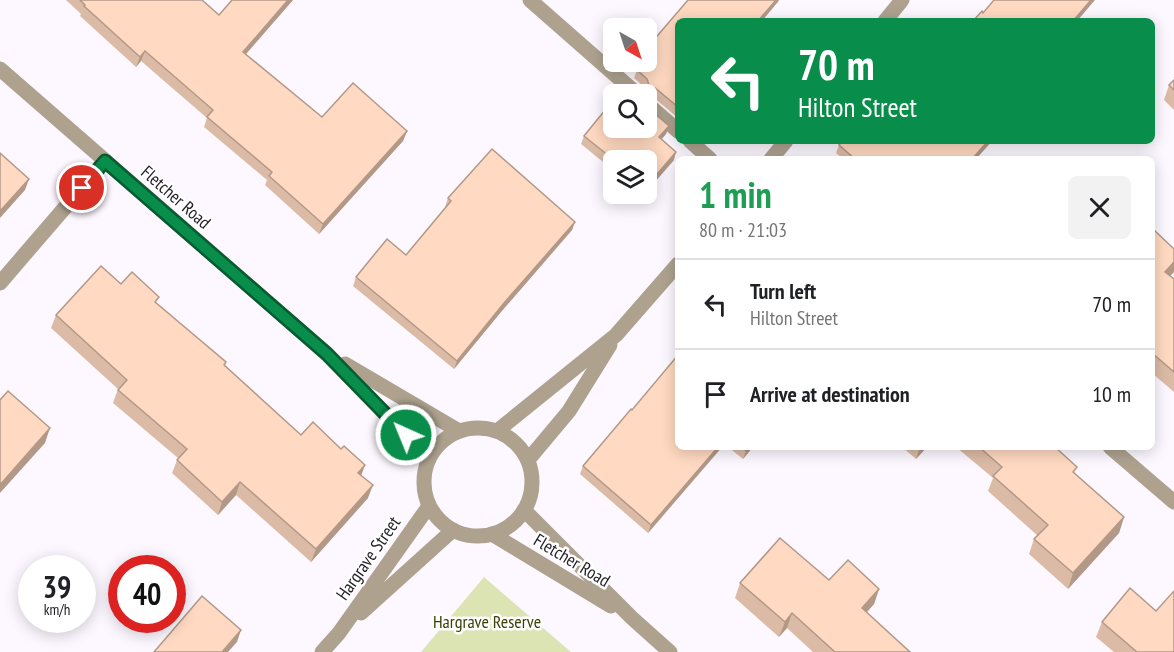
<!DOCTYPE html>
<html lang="en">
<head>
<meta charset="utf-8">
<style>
  :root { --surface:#fff; --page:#f2f2f2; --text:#202124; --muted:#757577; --line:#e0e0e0 }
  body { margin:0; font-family:"PT Sans Narrow",sans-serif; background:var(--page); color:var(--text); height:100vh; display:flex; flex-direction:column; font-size:22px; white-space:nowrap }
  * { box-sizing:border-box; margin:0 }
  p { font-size:20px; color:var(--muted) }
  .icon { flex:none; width:33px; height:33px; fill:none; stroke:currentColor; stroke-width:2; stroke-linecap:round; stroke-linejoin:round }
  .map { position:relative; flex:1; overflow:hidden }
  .panel { position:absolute; left:675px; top:156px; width:480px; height:294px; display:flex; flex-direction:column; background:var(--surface); border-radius:9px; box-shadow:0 3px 15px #0003 }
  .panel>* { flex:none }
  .hud { position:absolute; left:675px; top:18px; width:480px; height:126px; border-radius:9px; box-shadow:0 3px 15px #0003; background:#098d4a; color:#fff; overflow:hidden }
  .needle { width:39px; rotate:141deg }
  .controls { position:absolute; left:603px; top:18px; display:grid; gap:12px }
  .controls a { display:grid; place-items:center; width:54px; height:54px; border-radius:9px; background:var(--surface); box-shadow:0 3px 15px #0003; font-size:30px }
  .speed { position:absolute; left:18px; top:555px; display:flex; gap:12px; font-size:30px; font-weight:700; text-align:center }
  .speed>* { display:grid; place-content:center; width:78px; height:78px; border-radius:50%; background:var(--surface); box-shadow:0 3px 15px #0003; line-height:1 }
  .speed small { font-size:15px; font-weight:400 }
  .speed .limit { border:9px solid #d22; background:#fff; color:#111 }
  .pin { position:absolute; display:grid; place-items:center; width:51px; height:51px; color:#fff; margin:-26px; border:3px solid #fff; border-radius:50%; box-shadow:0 2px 6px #0007 }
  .me { position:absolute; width:66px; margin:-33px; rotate:316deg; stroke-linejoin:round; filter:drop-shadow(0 0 4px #0008) }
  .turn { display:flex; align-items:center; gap:21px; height:126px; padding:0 24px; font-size:27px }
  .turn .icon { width:78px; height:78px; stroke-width:2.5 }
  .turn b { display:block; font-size:42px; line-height:51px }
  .round { display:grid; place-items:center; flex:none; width:63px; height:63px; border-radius:9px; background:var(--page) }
  .head { display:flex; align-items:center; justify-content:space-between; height:102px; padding:0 24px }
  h1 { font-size:36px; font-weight:600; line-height:45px; color:#1e9e55 }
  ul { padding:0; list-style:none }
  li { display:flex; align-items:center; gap:18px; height:90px; padding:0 24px; border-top:2px solid var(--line) }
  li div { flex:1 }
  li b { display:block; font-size:22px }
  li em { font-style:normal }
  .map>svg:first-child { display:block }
</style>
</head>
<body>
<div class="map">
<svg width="1174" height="652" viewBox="0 0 1174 652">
  <rect width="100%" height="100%" fill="#fdf8ff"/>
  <polygon fill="#dde4b4" points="484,577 571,652 421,652"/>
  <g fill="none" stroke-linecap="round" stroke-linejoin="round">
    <g stroke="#aea28f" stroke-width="15">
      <polyline points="530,0 637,94"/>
      <polyline points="885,21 902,0"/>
      <polyline points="646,103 678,131"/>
      <polyline points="690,141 710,159"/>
      <polyline points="771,159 786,141"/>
      <polyline points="0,283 105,161"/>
      <polyline points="497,431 616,335 678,264"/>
      <polyline points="1110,447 1174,502"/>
      <polyline points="528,460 569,411 610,345"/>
      <polyline points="361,613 453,530"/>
      <polyline points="322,652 339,633 429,506"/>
    </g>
    <g stroke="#aea28f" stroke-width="15">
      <polyline points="0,69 327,354 429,459"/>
      <polyline points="345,364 459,431"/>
      <circle cx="478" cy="482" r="54"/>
      <polyline points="524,510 632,618 670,652"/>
      <polyline points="492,534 611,606"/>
    </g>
  </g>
  <g fill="#dbbba6">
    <polygon points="66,0 202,0 219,15 232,0 293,0 246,54 322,117 407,131 403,141 319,234 265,185 267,180 204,127 207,118 141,61 136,67 80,16 81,14"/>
    <polygon points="688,0 779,0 777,3 678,21 678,118 652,96 646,93 644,87 634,78 637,70 641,65 639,63 639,62 646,62"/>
    <polygon points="1174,80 1174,110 1164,100 1169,85"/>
    <polygon points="669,126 666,134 662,139 674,160 646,192 646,160 614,160 614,171 581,144 584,136"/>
    <polygon points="992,141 976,159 843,159 836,153 839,145"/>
    <polygon points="448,198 575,222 572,230 501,312 454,369 353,286 356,277 406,255 446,207 445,207"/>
    <polygon points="1152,228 1174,249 1174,272 1170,276 1174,279 1174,392 1152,373"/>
    <polygon points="157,303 226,362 225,365 301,435 341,449 365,465 361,476 368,498 311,562 236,495 218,515 172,473 178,458 113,403 118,389 51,328 56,315"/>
    <polygon points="632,410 722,447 648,533 580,474 583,466"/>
    <polygon points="728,447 753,447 743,459"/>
    <polygon points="902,447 927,447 916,459"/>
    <polygon points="956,447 1055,447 1075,473 1124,517 1119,533 1068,589 1029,554 1034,539 1038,536 988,491 993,478"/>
    <polygon points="829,580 879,589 874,604 867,612 910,652 813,652 787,628 779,637 735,598 740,583"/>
    <polygon points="1102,622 1174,652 1114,652 1096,637"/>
  </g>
  <g fill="#b29887">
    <polygon points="288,0 293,0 239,62 243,52"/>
    <polygon points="776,0 779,0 777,3 762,21 758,21"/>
    <polygon points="1091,0 1095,0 1077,21 1073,21"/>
    <polygon points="145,51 141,61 136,67 140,57"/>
    <polygon points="669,126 666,134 656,145 659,137"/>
    <polygon points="407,131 403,141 319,234 323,224"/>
    <polygon points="988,141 992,141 976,159 972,159"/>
    <polygon points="676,152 674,160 646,192 646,187"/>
    <polygon points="29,179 25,190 0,218 0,211"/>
    <polygon points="575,222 572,230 501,312 454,369 457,361 504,303"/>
    <polygon points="1174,262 1174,272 1160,287 1165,272"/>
    <polygon points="50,428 45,443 0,493 0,485"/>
    <polygon points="718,447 722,447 648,533 651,525"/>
    <polygon points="749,447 753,447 743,459 746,451"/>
    <polygon points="920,447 927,447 916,459"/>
    <polygon points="365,465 360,478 358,473"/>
    <polygon points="240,482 236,495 218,515 222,502"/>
    <polygon points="373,485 368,498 311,562 316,549"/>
    <polygon points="1124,517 1119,533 1068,589 1073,573"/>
    <polygon points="879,589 874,604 857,623 862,608"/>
    <polygon points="792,613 787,628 779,637 785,622"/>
    <polygon points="241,630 237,642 228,652 222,652"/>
  </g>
  <g fill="#ffd9c1" stroke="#b29887" stroke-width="1.5">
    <polygon points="80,0 202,0 219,15 232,0 288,0 243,52 322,117 353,83 407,131 323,224 269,176 272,172 207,117 213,110 145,51 140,57 84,6 85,5"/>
    <polygon points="688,0 776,0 758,21 678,21 678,107 655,88 649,85 647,79 637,70 644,62 646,62 646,49"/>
    <polygon points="994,0 1091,0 1073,21 973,21 982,11 983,13"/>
    <polygon points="1174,80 1174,90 1169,85"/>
    <polygon points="624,85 634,94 637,94 617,94"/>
    <polygon points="614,99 614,128 646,128 646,106 669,126 659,137 676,152 646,187 646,160 614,160 584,136"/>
    <polygon points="842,141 988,141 972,159 855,159 839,145"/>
    <polygon points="492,149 575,222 504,303 457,361 356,277 387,239 406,255 451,201 448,198"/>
    <polygon points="0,153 29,179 0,211"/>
    <polygon points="1152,228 1174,249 1174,262 1165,272 1174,279 1174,372 1152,353"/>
    <polygon points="101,266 121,284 132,272 159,297 155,302 226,362 224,365 301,435 313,422 341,449 344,446 365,465 358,473 373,485 316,549 240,482 222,502 177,460 187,449 118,390 127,380 56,315"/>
    <polygon points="678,355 678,447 718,447 651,525 583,466 631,409 632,410"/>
    <polygon points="8,391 50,428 0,485 0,400"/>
    <polygon points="741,447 749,447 746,451"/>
    <polygon points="979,447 1055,447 1077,467 1073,472 1124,517 1073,573 1034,539 1048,525 993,476 1002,467"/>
    <polygon points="780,538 829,580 848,560 879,589 862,608 910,652 835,652 792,613 785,622 740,583"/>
    <polygon points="1130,588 1156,611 1174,591 1174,652 1137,652 1102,622"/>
    <polygon points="202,596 241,630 222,652 154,652"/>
  </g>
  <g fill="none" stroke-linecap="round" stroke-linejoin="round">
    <defs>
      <polyline id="route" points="82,188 105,161 327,354 406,435"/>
    </defs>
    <use href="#route" stroke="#065c30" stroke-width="15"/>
    <use href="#route" stroke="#098d4a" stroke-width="10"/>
  </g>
  <g text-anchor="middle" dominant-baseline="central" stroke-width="5" stroke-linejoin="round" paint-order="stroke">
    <g font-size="18" fill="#262227" stroke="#fff">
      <text transform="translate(176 197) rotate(41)">Fletcher Road</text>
      <text transform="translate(368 558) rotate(-55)">Hargrave Street</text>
      <text transform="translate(572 560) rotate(31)">Fletcher Road</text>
    </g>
    <g font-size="18" fill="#3b4004" stroke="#fff">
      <text x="487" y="621">Hargrave Reserve</text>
    </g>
  </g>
</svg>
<div class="controls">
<a><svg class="needle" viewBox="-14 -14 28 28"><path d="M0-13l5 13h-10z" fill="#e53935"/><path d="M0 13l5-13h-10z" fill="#757577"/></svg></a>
<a><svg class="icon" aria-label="search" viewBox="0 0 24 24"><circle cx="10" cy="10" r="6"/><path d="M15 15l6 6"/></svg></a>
<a><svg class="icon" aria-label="layers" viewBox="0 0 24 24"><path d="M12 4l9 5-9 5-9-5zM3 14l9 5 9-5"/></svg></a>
</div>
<div class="speed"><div>39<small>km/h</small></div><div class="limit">40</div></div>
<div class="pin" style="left:82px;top:188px;background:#d93025"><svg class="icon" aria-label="arrive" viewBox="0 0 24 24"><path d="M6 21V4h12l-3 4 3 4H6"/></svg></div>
<svg class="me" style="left:406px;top:435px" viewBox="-20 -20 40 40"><circle r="17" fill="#098d4a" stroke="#fff" stroke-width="3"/><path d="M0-11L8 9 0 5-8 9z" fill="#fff"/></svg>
<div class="hud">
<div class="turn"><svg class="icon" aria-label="left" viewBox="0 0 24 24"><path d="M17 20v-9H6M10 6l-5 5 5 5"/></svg><div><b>70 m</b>Hilton Street</div></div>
</div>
<section class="panel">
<div class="head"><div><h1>1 min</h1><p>80 m · 21:03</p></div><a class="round"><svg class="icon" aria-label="close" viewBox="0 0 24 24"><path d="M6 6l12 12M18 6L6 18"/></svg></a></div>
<ul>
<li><svg class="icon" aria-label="left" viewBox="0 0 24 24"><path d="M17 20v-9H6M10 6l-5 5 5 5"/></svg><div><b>Turn left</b><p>Hilton Street</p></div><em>70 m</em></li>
<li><svg class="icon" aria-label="arrive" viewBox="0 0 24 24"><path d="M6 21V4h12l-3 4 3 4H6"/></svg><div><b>Arrive at destination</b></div><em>10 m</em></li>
</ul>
</section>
</div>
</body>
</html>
